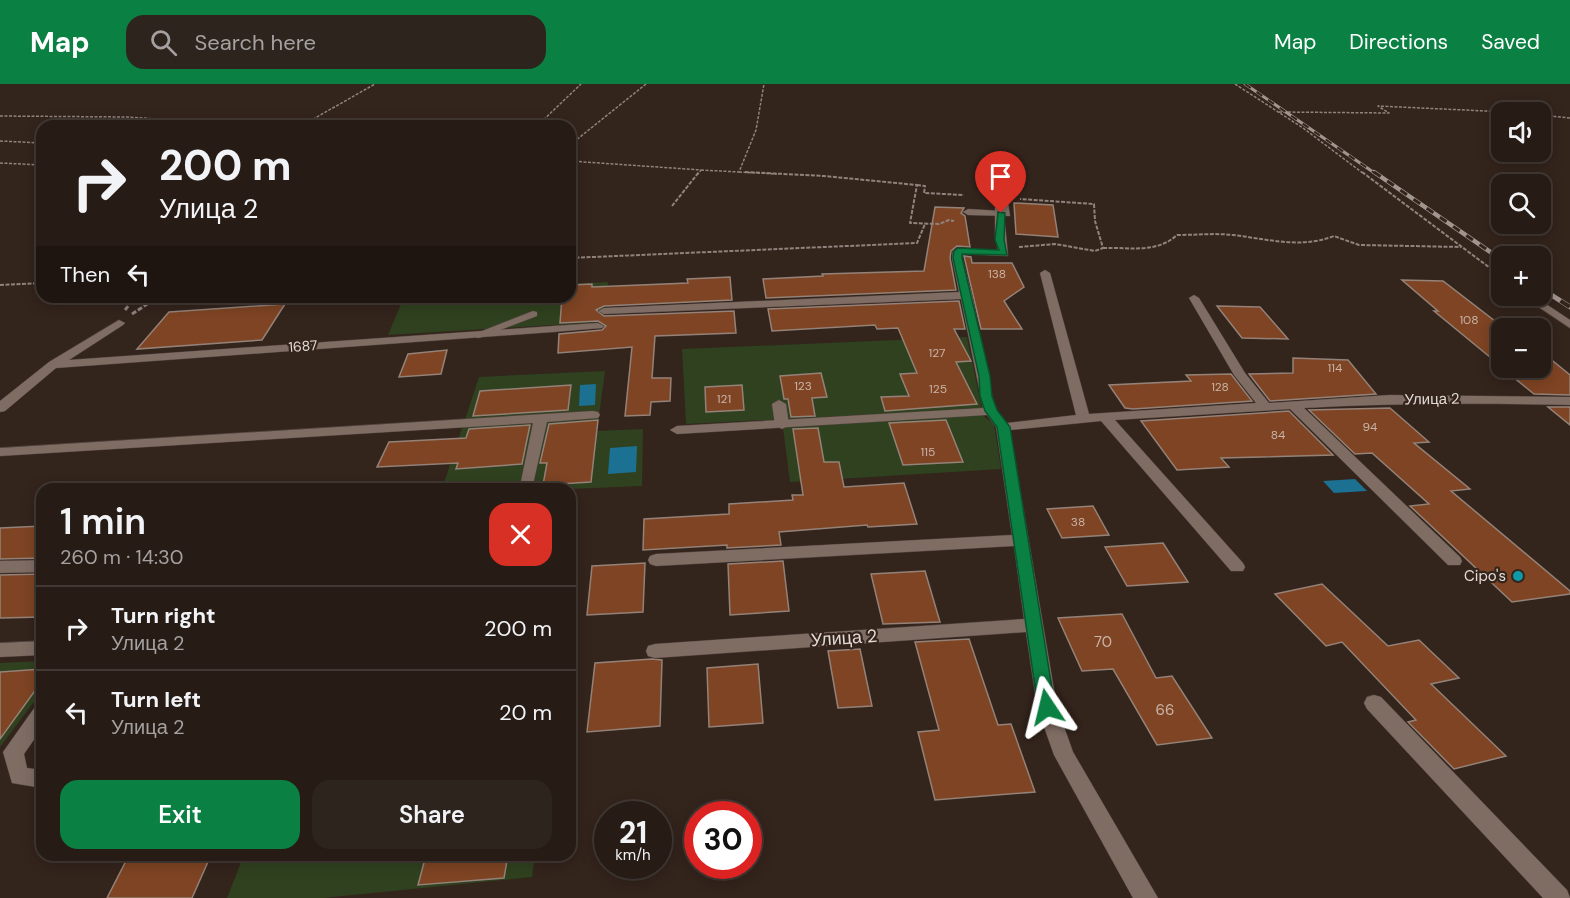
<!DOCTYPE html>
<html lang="en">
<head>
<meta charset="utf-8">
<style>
  :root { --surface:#261b15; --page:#2e241e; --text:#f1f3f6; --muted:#a4a1a0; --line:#423934; --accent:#0b8043 }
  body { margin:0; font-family:"DM Sans",sans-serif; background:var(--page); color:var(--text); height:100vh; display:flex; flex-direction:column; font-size:22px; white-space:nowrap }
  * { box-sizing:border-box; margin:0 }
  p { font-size:20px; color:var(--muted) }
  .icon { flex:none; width:33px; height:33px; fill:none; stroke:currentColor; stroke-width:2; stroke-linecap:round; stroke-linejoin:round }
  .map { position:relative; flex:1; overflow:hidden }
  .drawer { position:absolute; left:36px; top:399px; width:540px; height:378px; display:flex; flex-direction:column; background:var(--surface); border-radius:18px; box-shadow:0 3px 15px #0003,0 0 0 2px var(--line) }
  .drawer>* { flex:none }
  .banner { position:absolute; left:36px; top:36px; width:540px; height:183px; border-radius:18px; box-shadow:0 3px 15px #0003,0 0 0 2px var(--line); background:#261b15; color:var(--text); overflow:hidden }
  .tools { position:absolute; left:1491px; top:18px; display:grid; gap:12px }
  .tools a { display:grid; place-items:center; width:60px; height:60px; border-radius:12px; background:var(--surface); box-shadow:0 3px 15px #0003,0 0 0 2px var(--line); font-size:30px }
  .speed { position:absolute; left:594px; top:717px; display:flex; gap:12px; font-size:30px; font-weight:700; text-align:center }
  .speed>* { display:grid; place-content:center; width:78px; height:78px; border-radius:50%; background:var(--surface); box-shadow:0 3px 15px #0003,0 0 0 2px var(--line); line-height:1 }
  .speed small { font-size:15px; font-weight:400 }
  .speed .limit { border:9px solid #d22; background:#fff; color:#111 }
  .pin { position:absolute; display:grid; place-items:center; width:51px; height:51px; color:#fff; margin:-62px -26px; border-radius:50% 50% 50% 0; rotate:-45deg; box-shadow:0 0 6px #0007 }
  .pin .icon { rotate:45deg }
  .me { position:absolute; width:66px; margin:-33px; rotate:350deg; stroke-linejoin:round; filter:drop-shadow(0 0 4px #0008) }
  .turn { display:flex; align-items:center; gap:21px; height:126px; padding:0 24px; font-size:27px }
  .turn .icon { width:78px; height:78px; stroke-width:2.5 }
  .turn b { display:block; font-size:42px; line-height:51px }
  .then { display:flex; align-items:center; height:57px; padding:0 24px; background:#0003; gap:12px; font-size:22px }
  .round { display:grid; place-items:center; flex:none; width:63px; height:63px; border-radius:18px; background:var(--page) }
  .overview { display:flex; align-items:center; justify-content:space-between; height:102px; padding:0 24px }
  h1 { font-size:36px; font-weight:600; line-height:45px }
  .action { display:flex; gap:12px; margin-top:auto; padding:12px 24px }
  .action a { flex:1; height:69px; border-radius:18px; background:var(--accent); color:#fff; font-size:24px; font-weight:600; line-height:69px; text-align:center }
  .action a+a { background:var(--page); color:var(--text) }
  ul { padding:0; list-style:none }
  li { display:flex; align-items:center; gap:18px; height:84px; padding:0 24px; border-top:2px solid var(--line) }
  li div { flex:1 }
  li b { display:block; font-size:22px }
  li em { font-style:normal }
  header { display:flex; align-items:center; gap:36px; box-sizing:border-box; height:84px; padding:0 30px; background:var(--accent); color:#fff }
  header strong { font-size:28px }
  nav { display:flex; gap:33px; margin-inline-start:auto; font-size:21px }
  .search { width:420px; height:54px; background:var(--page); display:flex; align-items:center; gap:15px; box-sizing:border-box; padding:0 21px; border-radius:18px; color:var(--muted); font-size:22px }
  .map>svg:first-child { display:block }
</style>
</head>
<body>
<header>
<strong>Map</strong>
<div class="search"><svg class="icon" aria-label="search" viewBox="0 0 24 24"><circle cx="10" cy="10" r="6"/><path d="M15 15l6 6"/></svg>Search here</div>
<nav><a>Map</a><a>Directions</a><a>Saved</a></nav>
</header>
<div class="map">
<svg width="1570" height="814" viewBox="0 0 1570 814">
  <rect width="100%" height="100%" fill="#33241c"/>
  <g fill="#2f411e">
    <polygon points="608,198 603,238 388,251 404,213 570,213 570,200"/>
    <polygon points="967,253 982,325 686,340 682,265"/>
    <polygon points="605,287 597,347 643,345 642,402 570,405 442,405 479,293"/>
    <polygon points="981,330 994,340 1001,385 790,398 783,344"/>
    <polygon points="42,577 42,607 0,663 0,579"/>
    <polygon points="244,771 535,771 532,793 323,814 227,814"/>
  </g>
  <g fill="#1c7092">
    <polygon points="596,300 595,321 579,322 580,301"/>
    <polygon points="637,362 636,388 608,390 610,364"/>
    <polygon points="1355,395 1367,407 1334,409 1323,397"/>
  </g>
  <g fill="#7e4423" stroke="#948278" stroke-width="1.5">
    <polygon points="1014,119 1053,121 1058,153 1016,150"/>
    <polygon points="935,123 964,124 961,129 965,132 970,163 957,162 951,167 950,174 956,206 766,214 763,195 823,192 822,190 924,187"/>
    <polygon points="964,172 971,173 972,179 1012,179 1024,203 1004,217 1022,245 981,245"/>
    <polygon points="730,193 732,216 604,222 596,226 604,232 734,227 736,249 655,252 652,294 671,294 670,317 651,318 650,331 625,332 632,263 558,269 559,250 602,246 606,242 598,237 560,239 562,213 570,213 570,201 592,200 592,203 688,199 687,195"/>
    <polygon points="1402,196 1443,197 1504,244 1502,244 1502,283 1434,227 1438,227"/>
    <polygon points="959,217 965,245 954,245 971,277 956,278 977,320 885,327 881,313 909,312 900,290 917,289 898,244 877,245 875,241 772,247 768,225"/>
    <polygon points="285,220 262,256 137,265 169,228"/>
    <polygon points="1217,222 1260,223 1288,255 1242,254"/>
    <polygon points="447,266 441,290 399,293 408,270"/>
    <polygon points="1540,273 1548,273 1570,291 1570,311 1534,310 1502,284 1540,284"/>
    <polygon points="1293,274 1348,276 1376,310 1270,317 1249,290 1293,289"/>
    <polygon points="821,289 827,313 812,314 815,332 791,333 788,315 784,315 780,292"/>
    <polygon points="1231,290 1252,317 1133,325 1125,324 1109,301 1191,297 1186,291"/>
    <polygon points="571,301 568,326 473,332 480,307"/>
    <polygon points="742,301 744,326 706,328 705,303"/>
    <polygon points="1548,323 1570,323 1570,341"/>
    <polygon points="1390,324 1429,358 1414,359 1470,405 1451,407 1570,507 1570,510 1512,518 1410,422 1429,420 1372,369 1355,370 1309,326"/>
    <polygon points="1289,327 1333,371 1221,374 1229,383 1177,386 1141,337"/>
    <polygon points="598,336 591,398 543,401 547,379 540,379 549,340"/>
    <polygon points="946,336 963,378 903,381 889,339"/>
    <polygon points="530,341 522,380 456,385 458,379 377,383 389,358 466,354 469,345"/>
    <polygon points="818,344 824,378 839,378 844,403 904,399 917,440 868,443 867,441 779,448 781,461 727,464 727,461 643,466 644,435 729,430 729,420 793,416 792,411 803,411 793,345"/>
    <polygon points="1093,422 1109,451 1062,454 1047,425"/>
    <polygon points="42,442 42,474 0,475 0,444"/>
    <polygon points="1163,459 1188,498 1127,502 1105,463"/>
    <polygon points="783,477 789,527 730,531 728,480"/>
    <polygon points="645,479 643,528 587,531 592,482"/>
    <polygon points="925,487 940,538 883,540 871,490"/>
    <polygon points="42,490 42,533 0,534 0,491"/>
    <polygon points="1322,500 1388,562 1419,556 1459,594 1431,600 1506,672 1454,685 1408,638 1416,636 1342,558 1326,562 1275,510"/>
    <polygon points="1122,530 1156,594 1172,592 1212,654 1157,661 1113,585 1082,587 1058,534"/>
    <polygon points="969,555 998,641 1011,640 1035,708 935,716 918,648 939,646 915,558"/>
    <polygon points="860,565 872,622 838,624 828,567"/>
    <polygon points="652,575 662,576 660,642 587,648 595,579"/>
    <polygon points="758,580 763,639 709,643 707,584"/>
    <polygon points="42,585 42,597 0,655 0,588"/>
    <polygon points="129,771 211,771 192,814 107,814"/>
    <polygon points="426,771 508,771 504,794 418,801"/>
  </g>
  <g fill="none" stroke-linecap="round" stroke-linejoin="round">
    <defs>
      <g id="lane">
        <polygon points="1004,116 1008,119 1010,132 968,131 963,128 968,125 1002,127 1000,119"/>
        <polygon points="533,227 537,228 537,232 482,253 478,254 472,251"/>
        <polygon points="598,239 604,242 602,244 553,248 547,245 553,242"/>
        <polygon points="779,316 786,320 789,341 782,345 775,341 772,320"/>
      </g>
      <g id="street">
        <path d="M999 121 1002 122C1004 125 1008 170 1008 172L962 170V174L972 211 992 312 997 327 1007 339 1076 331 1040 189 1045 186 1050 189 1089 330 1256 319 1234 291 1189 214 1194 211 1199 214 1245 289 1269 319 1390 311 1570 313V321C1481 319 1393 319 1304 324L1460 473 1462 477 1460 481H1448L1290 325 1115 336 1243 479 1245 483 1243 487H1231L1101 337 1010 346 1057 623 1073 668 1158 814H1133L1054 671 1037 623 1026 548 655 574 648 572 646 567 648 562 655 560 1024 535 1014 462 656 482 650 480 648 476 650 472 656 470 1012 451 996 343 987 331 677 350 670 346 677 342 983 324 961 215 604 230 598 227 604 224 959 208 952 174 953 167 958 164 998 167 995 151V124Z"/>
        <polygon points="1522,212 1534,212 1570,236 1570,244"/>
        <polygon points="119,236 125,239 123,241 69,276 553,242 559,245 553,248 56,284 5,327 0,328 0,317 49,278"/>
        <polygon points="593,327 598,328 600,331 598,334 547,338 532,405 522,405 520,402 533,339 0,372 0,364"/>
        <polygon points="42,476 42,488 0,489 0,477"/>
        <polygon points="42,557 42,571 0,573 0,559"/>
        <polygon points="1374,611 1381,613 1567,806 1570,814 1543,814 1367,625 1364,619 1367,613"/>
        <polygon points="42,621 42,644 24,670 27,684 42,686 42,704 12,699 3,668 35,623"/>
      </g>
    </defs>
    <use href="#lane" stroke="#4f423c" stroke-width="1"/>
    <use href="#street" stroke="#4f423c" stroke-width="1"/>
    <g stroke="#90837d" stroke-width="1.5" stroke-dasharray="3 1.5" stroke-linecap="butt">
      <polyline points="1235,0 1303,44 1364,90"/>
      <polyline points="1279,28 1389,29 1378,22 1508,28"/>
      <polyline points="1540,31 1570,34"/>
      <polyline points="0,32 128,33 256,42"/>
      <polyline points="301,42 375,0"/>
      <polyline points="537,42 581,0"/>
      <polyline points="0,57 42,59"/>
      <polyline points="570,61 646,0"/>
      <polyline points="570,77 701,86 698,90"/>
      <polyline points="0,79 42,81"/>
      <polyline points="701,86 739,88 756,46 764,0"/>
      <polyline points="739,88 777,90"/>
    </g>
    <g stroke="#90837d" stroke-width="2" stroke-dasharray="4 1.5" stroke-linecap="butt">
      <polyline points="745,88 824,92 917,101 910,139 939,140 949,136 954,137"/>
      <polyline points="1362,88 1502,193"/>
      <polyline points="917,101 925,102 924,109 964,111"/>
      <polyline points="672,122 699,88"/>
      <polyline points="1019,163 1055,160 1095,167 1103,164 1095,137 1094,120 1020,115"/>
      <path d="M1103 164C1129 163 1156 170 1177 151 1196 151 1214 149 1233 151 1267 155 1301 165 1334 152L1359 161 1461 163"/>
      <polyline points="570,174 917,159 925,140"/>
      <polyline points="0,201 42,199"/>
    </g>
    <g stroke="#90837d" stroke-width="3" stroke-dasharray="5 2" stroke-linecap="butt">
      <polyline points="125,226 129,221 126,213"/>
      <polyline points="132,230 158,213"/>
    </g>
    <use href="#lane" fill="#7f6d64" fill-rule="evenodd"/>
    <use href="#street" fill="#7f6d64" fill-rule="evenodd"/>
    <defs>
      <polyline id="rail-far2" points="1245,0 1376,90"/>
      <g id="rail-far1">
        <polyline points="1374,88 1502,176"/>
        <polyline points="1540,203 1545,206"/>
      </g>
      <polyline id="rail" points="1542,205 1570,223"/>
    </defs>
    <use href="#rail-far2" stroke="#a1958f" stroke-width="3"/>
    <use href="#rail-far1" stroke="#a1958f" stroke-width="4.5"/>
    <use href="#rail" stroke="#a1958f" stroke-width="5"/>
    <use href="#rail-far2" stroke="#33241c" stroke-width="2" stroke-dasharray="7" stroke-linecap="butt"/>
    <use href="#rail-far1" stroke="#33241c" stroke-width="3" stroke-dasharray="8" stroke-linecap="butt"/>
    <use href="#rail" stroke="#33241c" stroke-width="4" stroke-dasharray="11" stroke-linecap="butt"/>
  </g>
  <polygon fill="#0b8043" stroke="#07532c" stroke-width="1.5" points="998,128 1005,129 1004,156 1007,171 962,170 962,174 990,292 992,312 997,326 1010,343 1055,623 1053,628 1047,630 1040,628 1038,623 997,343 985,327 980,312 979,292 953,174 954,167 958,164 999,166 995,156"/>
  <circle fill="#0f9aa8" stroke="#33241c" stroke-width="2" cx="1518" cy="492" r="6"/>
  <g text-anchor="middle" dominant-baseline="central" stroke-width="4.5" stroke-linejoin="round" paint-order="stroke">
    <g font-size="12" fill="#cab4a8">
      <text x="997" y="190">138</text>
      <text x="1469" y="236">108</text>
      <text x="937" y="269">127</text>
      <text x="1335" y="284">114</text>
      <text x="803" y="302">123</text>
      <text x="1220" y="303">128</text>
      <text x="938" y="305">125</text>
      <text x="724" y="315">121</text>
      <text x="1370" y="343">94</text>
      <text x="1278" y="351">84</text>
      <text x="928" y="368">115</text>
      <text x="1078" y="438">38</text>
    </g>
    <g font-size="14" fill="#e4dad5" stroke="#33241c">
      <text transform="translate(303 262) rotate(-4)">1687</text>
    </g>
    <g font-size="15" fill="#e4dad5" stroke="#33241c">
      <text transform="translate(1432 315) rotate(-1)">Улица 2</text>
    </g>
    <g font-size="15" fill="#e4dad5" stroke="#33241c" text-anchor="end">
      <text x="1506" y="492">Cipo's</text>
    </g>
    <g font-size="15" fill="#cab4a8">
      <text x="1103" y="558">70</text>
      <text x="1165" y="626">66</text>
    </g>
    <g font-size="18" fill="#e4dad5" stroke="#33241c">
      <text transform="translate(844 554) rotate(-4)">Улица 2</text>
    </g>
  </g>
</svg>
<div class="tools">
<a><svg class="icon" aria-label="sound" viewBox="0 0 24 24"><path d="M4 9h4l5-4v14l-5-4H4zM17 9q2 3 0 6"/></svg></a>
<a><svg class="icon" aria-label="search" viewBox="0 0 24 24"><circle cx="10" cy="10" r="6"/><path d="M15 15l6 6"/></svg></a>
<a>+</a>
<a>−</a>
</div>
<div class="speed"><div>21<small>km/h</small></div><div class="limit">30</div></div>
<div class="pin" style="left:1001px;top:129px;background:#d93025"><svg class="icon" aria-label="arrive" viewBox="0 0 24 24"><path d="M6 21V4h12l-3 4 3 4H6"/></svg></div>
<svg class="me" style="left:1047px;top:623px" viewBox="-20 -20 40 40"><path d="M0-17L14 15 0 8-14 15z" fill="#0b8043" stroke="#fff" stroke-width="4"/></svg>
<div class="banner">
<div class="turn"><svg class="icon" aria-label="right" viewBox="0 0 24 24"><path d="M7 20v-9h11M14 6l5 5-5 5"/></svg><div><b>200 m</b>Улица 2</div></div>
<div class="then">Then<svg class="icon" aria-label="left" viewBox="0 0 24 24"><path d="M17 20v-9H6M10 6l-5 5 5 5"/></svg></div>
</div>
<section class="drawer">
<div class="overview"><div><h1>1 min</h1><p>260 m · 14:30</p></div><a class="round" style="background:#d93025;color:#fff"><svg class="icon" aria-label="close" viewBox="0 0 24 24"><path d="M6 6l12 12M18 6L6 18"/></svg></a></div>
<ul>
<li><svg class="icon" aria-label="right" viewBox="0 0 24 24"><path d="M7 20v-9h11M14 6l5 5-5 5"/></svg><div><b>Turn right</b><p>Улица 2</p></div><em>200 m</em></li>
<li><svg class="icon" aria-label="left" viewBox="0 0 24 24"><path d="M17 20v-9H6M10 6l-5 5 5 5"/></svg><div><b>Turn left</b><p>Улица 2</p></div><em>20 m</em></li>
</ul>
<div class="action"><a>Exit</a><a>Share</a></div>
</section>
</div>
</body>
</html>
